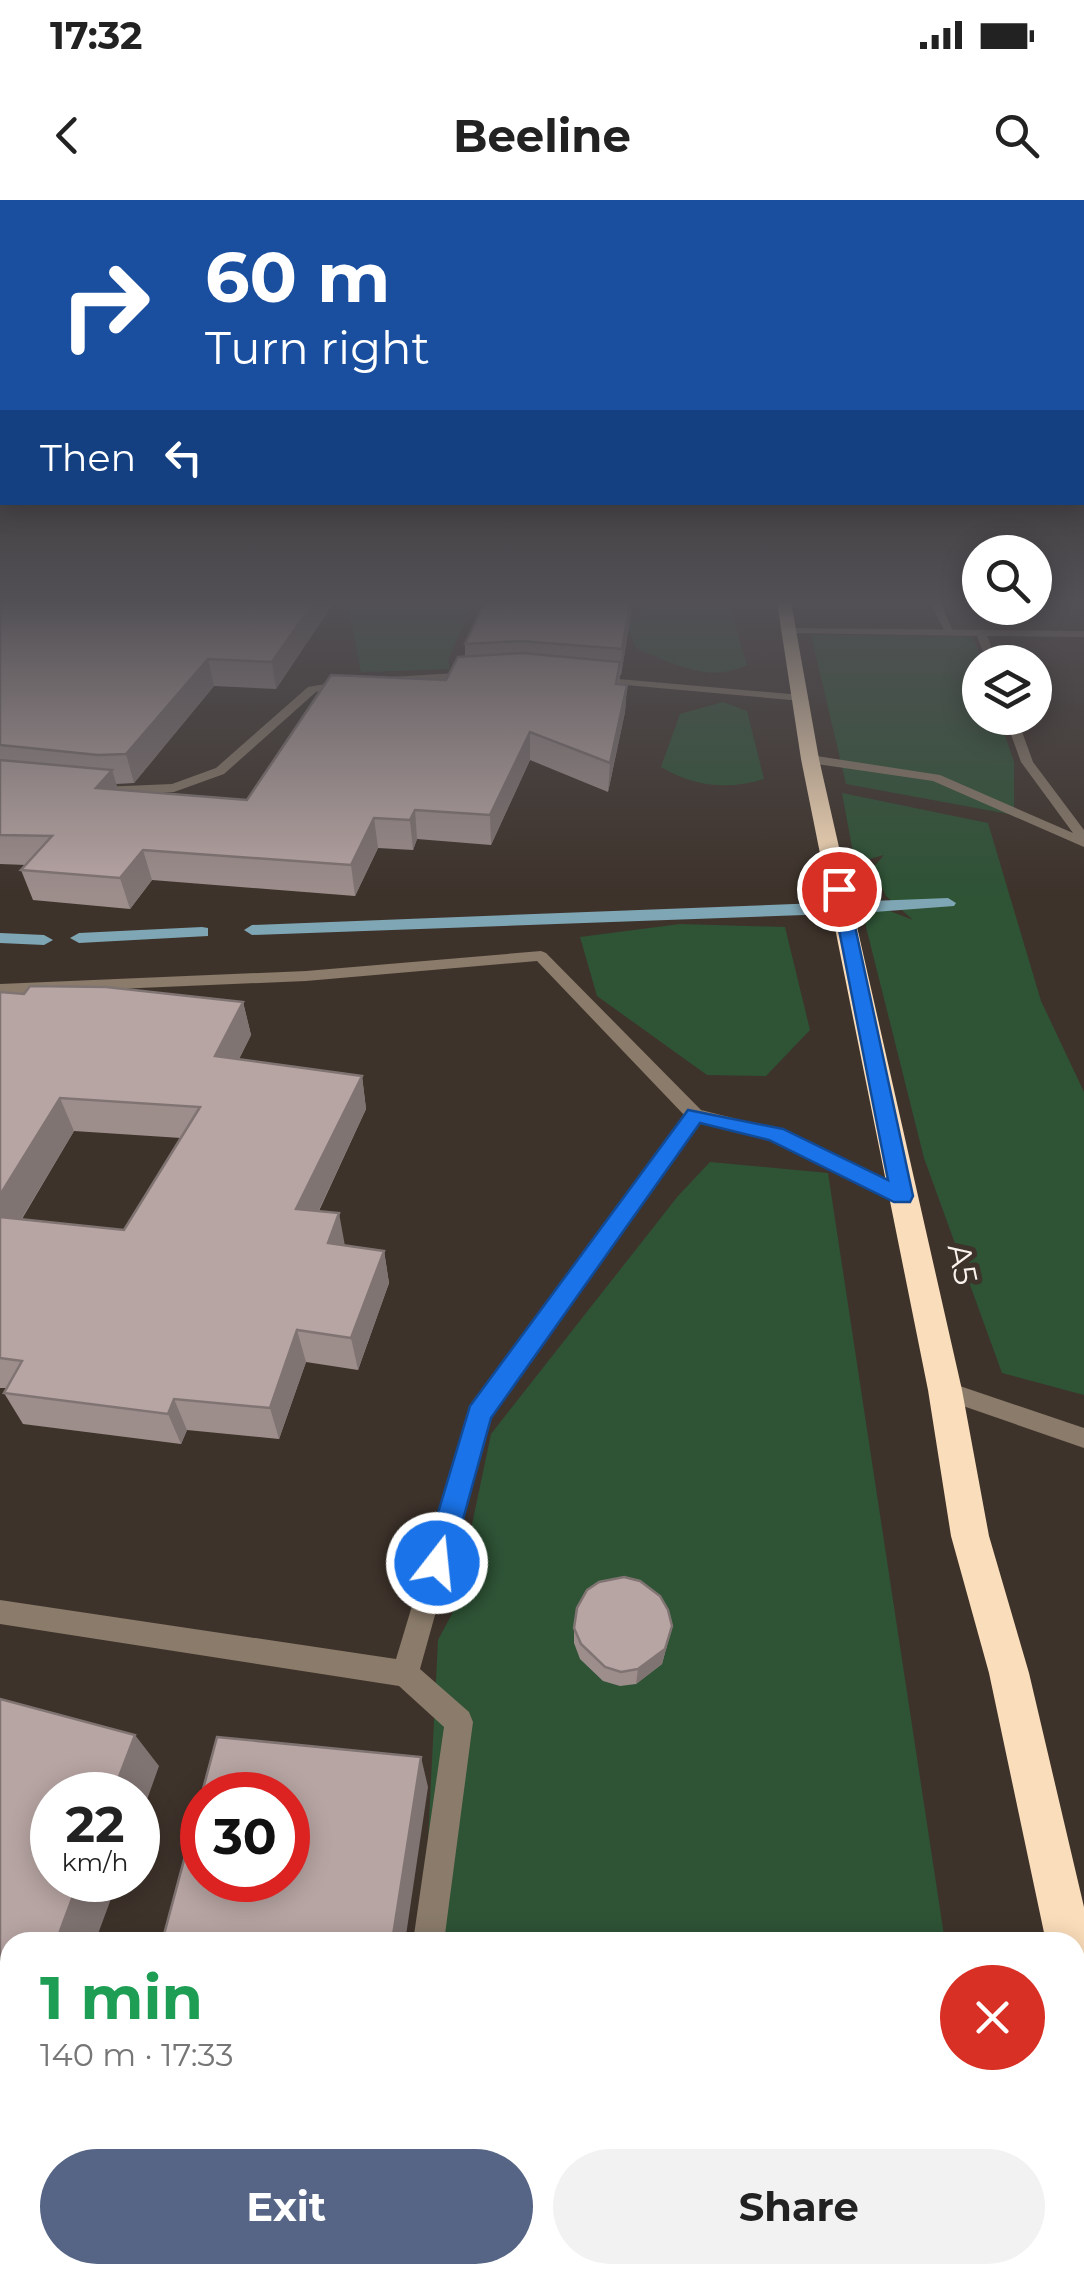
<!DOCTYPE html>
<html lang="en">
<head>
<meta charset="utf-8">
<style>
  :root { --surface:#fff; --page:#f2f2f2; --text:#222; --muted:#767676; --accent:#566585 }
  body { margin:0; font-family:Montserrat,sans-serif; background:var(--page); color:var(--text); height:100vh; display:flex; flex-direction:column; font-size:38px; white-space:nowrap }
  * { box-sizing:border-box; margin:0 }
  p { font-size:32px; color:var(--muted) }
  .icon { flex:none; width:55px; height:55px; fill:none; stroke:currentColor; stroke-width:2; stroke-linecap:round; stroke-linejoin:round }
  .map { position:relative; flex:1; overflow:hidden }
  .sheet { position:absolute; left:0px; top:1732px; width:1085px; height:352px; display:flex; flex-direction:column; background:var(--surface); border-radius:30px 30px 0 0; box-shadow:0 5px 25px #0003 }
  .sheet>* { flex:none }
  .guide { position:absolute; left:0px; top:0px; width:1085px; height:305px; box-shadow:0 5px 25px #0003; background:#1a4fa0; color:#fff; overflow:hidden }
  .controls { position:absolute; left:962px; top:335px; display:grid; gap:20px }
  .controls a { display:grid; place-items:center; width:90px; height:90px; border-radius:50%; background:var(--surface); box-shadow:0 5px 25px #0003; font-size:50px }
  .speed { position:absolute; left:30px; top:1572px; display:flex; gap:20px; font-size:50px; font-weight:700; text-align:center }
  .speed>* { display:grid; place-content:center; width:130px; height:130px; border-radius:50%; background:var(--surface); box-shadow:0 5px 25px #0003; line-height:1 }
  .speed small { font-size:25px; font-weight:400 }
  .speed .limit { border:15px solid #d22; background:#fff; color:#111 }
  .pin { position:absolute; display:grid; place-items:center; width:85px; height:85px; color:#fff; margin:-42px; border:5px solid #fff; border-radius:50%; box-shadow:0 2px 10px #0007 }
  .me { position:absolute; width:110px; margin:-55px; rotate:16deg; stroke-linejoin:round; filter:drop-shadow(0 0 8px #0008) }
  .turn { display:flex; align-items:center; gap:35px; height:210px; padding:0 40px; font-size:45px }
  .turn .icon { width:130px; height:130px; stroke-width:2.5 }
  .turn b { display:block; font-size:70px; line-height:85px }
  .then { display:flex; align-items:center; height:95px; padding:0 40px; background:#0003; gap:20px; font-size:38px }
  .round { display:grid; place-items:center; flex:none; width:105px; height:105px; border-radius:52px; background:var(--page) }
  .summary { display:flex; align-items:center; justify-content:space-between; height:170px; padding:0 40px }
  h1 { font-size:60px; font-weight:700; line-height:75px; color:#1e9e55 }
  .action { display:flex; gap:20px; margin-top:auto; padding:20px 40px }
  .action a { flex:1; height:115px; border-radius:60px; background:var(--accent); color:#fff; font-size:40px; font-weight:700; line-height:115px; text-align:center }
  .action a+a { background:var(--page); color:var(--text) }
  .status { display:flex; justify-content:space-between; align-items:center; height:70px; padding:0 50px; background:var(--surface); direction:ltr }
  .status svg { height:28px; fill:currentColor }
  header { display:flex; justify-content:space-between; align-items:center; height:130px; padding:0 40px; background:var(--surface); font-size:45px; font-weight:700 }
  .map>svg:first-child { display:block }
</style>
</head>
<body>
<div class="status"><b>17:32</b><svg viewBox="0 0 49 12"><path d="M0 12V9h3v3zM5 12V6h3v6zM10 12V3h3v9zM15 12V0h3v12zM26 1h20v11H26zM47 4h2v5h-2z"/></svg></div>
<header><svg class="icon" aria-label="back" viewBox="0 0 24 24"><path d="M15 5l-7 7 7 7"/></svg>Beeline<svg class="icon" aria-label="search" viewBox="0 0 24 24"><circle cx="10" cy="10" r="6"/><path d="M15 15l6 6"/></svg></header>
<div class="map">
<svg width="1084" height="2083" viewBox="0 0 1084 2083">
  <rect width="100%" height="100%" fill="#3e332b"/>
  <g fill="#2e5335">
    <polygon points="355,402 471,407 448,459 450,469 361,472 349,409"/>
    <path d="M650 402 729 406 747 465C709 484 672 463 636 448L627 425Z"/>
    <polygon points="811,435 973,437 982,462 980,518 999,518 1014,562 1014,615 846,584"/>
    <path d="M723 502 747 511 764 579C728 590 694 587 661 567L680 514Z"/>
    <polygon points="842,593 988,623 1041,801 1084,892 1084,1195 1002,1173 924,958 859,699 913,720 886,696 873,668 884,655 855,663"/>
    <polygon points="680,724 785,727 810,830 766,876 707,875 597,796 580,737"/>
    <polygon points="710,962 828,973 945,1742 423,1742 438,1440 454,1410 491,1234 678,996"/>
    <polygon points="407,2075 993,2075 994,2083 407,2083"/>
  </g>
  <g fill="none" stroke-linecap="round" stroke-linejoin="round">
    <g fill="#7fa6b4" fill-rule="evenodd">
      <polygon points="948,698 956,703 954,706 861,713 252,735 244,730 252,725"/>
      <polygon points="202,727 208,728 208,736 79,743 70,738 79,733"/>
      <polygon points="0,733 44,735 53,740 44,745 0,743"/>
    </g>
    <polygon fill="#8a7b6a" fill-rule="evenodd" points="930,402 940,402 954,434 946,434"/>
    <g fill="#8a7b6a" fill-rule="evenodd">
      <polygon points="786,428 1084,431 1084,437 987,436 997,462 987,462 977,436 790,433"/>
      <polygon points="472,472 478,475 476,477 392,483 386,480 392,477"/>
      <polygon points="596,477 802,495 808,498 802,501 592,482 590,480"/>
      <polygon points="348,480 354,483 352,485 316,492 224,574 174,592 101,595 95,591 101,587 172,584 216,568 308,487"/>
      <polygon points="1005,518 1017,518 1033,562 1084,630 1084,647 933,581 810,563 804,559 810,555 940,575 1073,633 1021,562"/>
      <polygon points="541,751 546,753 701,910 781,930 909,991 912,996 902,1003 895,1001 770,939 699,922 490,1217 420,1469 469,1512 473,1522 444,1742 413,1742 444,1527 399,1486 0,1424 0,1400 396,1459 472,1207 685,916 537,761 306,781 0,794 0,784 306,771"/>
      <polygon points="945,1181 1084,1228 1084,1248 937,1197 934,1190 937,1183"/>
      <polygon points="362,2075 398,2075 397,2083 361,2083"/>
    </g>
    <polygon fill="#faddba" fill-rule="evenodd" points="777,402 791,402 819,559 962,1190 989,1336 1029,1473 1084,1707 1084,1830 1075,1826 1075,1742 1046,1742 989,1473 951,1336 928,1190 801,559"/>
  </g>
  <g fill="#9d8e8c" fill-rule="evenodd">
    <polygon points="0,402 334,402 276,489 214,486 134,583 116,584 118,590 247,600 446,480 465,456 465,444 485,402 633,402 621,475 620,475 619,484 627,485 625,512 608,592 530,560 491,645 417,639 413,650 378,648 355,696 152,680 130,709 33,700 21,670 26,665 0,664"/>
    <path d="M0 792 243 802 251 835 239 859 362 876 366 909 319 1011 345 1046 384 1051 389 1083 358 1170 306 1162 279 1239 187 1230 181 1244 23 1224 4 1193 7 1188H0ZM74 931 181 938 124 1030 22 1019Z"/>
    <polygon points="672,1426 662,1464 636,1484 620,1486 603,1481 580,1459 574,1443 574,1428"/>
  </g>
  <g fill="#807472">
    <polygon points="314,402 334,402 276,489 272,462"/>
    <polygon points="630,402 633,402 621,475 622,449"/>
    <polygon points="208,459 214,486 134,583 126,554"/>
    <polygon points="627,485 625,512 608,592 610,563"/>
    <polygon points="530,532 530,560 491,645 490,615"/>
    <polygon points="112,570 121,599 96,588"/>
    <polygon points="415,610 417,639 413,650 410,620"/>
    <polygon points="374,618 378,648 355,696 351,665"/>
    <polygon points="143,650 152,680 130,709 120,678"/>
    <polygon points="243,802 251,835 224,889 215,856"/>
    <polygon points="362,876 366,909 304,1042 296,1009"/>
    <polygon points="60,898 74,931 4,1048 0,1040 0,995"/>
    <polygon points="339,1013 345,1046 328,1043"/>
    <polygon points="384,1051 389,1083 358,1170 351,1138"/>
    <polygon points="297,1130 306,1162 279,1239 270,1208"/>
    <polygon points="174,1199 187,1230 181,1244 168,1214"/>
    <polygon points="672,1426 662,1464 636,1484 638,1469"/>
    <polygon points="135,1535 159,1566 138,1625 138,1595 112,1595"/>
    <polygon points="421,1557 428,1587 405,1742 392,1742"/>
    <polygon points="79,1680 118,1680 95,1742 56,1742"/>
    <polygon points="10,1861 10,1976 0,2004 0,1887"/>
    <polygon points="340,2075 355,2075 354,2083 338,2083"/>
  </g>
  <g fill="#b7a5a3" stroke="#807472" stroke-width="2.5" fill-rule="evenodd">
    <polygon points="0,402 314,402 272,462 208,459 126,554 98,555 0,545"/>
    <polygon points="485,402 630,402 622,449 521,441 465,444"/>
    <polygon points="522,453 620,462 616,484 627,485 610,563 530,532 490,615 415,610 410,620 374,618 351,665 143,650 120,678 21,670 52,636 0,635 0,560 112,570 96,588 247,600 331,475 446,480 458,457"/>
    <polygon points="30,786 106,787 243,802 215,856 362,876 296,1009 339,1013 328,1043 384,1051 351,1138 297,1130 270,1208 174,1199 168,1214 4,1193 22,1161 0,1158 0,1017 124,1030 200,907 60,898 0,995 0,792 24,794"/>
    <polygon points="624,1377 640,1381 660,1396 668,1410 672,1426 665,1449 638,1469 621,1472 605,1467 581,1444 574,1428 577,1408 587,1390 599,1382"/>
    <polygon points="0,1499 135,1535 112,1595 52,1595 52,1680 79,1680 56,1742 10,1742 10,1861 0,1887"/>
    <path d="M217 1537 421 1557 392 1742H162ZM202 1595H288V1680H202Z"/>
    <polygon points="71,2075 340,2075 338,2083 69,2083"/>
  </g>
  <linearGradient id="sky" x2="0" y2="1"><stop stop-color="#221c18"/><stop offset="0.58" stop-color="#525055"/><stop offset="1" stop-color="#525055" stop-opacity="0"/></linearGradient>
  <rect width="1084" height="694" fill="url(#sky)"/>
  <polygon fill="#1a73e8" stroke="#114b97" stroke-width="2.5" points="839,684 847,689 913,996 910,1002 894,1002 769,940 700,923 491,1218 451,1363 447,1372 437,1376 427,1372 423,1363 470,1206 688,910 783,929 888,980 831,689"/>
  <g text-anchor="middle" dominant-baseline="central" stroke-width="10" stroke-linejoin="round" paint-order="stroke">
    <g font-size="32" fill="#f9f2ed" stroke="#3e332b">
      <text transform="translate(963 1064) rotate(78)">A5</text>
    </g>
  </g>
</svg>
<div class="controls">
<a><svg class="icon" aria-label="search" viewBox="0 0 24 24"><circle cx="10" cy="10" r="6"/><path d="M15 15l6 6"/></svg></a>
<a><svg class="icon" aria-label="layers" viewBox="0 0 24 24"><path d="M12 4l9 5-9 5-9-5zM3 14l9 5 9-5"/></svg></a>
</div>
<div class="speed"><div>22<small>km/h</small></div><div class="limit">30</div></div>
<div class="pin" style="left:839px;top:689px;background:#d93025"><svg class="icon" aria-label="arrive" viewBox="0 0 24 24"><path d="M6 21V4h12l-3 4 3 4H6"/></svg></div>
<svg class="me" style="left:437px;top:1363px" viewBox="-20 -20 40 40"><circle r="17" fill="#1a73e8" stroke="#fff" stroke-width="3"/><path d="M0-11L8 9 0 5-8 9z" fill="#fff"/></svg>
<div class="guide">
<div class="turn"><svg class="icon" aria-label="right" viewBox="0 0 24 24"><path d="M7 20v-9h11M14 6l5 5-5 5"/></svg><div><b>60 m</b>Turn right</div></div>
<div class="then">Then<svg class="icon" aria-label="left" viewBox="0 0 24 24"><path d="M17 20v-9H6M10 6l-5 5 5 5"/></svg></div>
</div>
<section class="sheet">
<div class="summary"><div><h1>1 min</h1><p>140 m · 17:33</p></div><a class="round" style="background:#d93025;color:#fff"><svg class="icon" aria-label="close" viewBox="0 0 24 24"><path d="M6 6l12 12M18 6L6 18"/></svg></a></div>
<div class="action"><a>Exit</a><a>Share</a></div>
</section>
</div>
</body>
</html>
